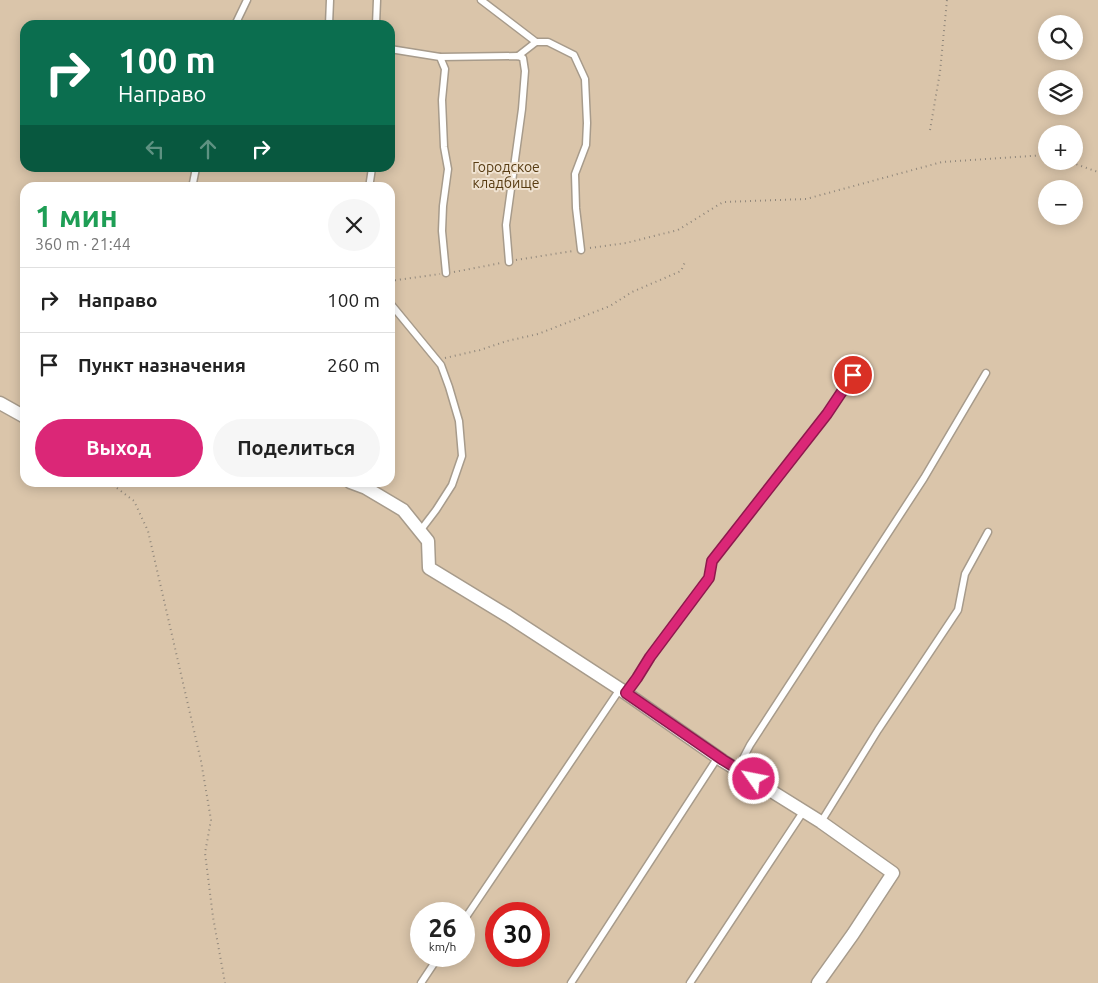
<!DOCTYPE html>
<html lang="ru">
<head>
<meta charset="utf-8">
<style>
  :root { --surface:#fff; --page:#f6f6f6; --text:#222; --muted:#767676; --line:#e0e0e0; --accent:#db2777 }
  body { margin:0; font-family:Ubuntu,sans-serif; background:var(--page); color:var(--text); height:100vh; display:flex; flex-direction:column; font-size:19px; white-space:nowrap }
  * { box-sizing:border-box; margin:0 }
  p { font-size:16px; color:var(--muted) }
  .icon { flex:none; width:28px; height:28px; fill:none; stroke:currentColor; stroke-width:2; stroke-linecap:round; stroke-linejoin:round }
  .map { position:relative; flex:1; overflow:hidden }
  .drawer { position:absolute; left:20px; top:182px; width:375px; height:305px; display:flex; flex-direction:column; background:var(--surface); border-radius:15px; box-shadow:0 2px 12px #0003 }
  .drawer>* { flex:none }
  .banner { position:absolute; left:20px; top:20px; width:375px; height:152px; border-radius:15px; box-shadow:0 2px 12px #0003; background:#0b6e4f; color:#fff; overflow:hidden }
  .buttons { position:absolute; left:1038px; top:15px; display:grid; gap:10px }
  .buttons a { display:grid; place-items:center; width:45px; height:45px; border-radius:50%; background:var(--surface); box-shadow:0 2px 12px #0003; font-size:25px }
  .speed { position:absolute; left:410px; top:902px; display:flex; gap:10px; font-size:25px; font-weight:700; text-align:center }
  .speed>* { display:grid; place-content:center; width:65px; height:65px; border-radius:50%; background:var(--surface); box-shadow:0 2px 12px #0003; line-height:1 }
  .speed small { font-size:12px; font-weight:400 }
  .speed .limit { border:8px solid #d22; background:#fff; color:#111 }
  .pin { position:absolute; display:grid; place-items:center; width:42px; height:42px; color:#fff; margin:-21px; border:2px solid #fff; border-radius:50%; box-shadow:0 1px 5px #0007 }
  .me { position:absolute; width:55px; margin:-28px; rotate:303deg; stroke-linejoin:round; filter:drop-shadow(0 0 4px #0008) }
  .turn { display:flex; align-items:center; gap:18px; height:105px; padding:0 15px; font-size:22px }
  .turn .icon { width:65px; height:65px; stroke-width:2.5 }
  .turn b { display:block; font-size:35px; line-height:42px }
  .lanes { display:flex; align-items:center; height:48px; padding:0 15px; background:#0003; justify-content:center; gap:25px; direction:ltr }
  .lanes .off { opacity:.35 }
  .round { display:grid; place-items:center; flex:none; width:52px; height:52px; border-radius:26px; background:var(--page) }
  .headline { display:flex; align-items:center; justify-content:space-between; height:85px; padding:0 15px }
  h1 { font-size:30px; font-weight:700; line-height:38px; color:#1e9e55 }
  .cta { display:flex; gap:10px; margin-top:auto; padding:10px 15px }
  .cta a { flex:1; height:58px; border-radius:30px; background:var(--accent); color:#fff; font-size:20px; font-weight:700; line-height:58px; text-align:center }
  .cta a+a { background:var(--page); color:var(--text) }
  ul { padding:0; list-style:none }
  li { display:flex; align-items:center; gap:15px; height:65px; padding:0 15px; border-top:1px solid var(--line) }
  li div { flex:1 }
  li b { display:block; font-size:19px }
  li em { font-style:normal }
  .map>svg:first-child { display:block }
</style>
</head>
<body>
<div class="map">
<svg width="1098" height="983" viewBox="0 0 1098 983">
  <rect width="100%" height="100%" fill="#f0e3d2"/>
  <path fill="#dac5aa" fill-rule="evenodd" d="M0 0H1098V983H0ZM1046 24H1074V51H1046ZM25 25H390V168H25ZM1046 79H1074V106H1046ZM1046 134H1074V161H1046ZM25 188H390V482H25ZM1046 189H1074V216H1046ZM421 914H464V956H421ZM496 914H539V956H496Z"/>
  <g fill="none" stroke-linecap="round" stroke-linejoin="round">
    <defs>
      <g id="service">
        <polyline points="481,0 536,42"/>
        <polyline points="235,25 247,0"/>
        <polyline points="329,25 330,0"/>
        <polyline points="376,25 377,0"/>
        <polyline points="390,49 440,57 445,69 442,100 444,147 448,169 443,206 442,231 446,273"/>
        <polyline points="518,56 536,42 548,42 574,55 585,79 587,123 586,145 575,174 576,208 581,250"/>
        <polyline points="440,57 518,56 523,58 525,71 522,109 506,225 509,262"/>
        <polyline points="192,188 196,168"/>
        <polyline points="369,188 372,168"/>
        <polyline points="390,303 441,365 449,387 459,421 462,456 452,485 436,510 420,531"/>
        <polyline points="626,693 637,678 650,657 709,578 712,561 827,414 853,375"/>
        <polyline points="738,768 750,745 924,478 986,373"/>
        <polyline points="821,822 878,730 958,610 965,574 988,532"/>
        <polyline points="464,920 620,689"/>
        <polyline points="421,983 439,956"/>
        <polyline points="571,983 718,757"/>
        <polyline points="690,983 803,812"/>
      </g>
      <g id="minor">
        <polyline points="0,403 25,417"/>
        <polyline points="350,482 366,488 403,510 428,541 429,568 508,616 620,689 723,761 821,822 893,873 853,934 818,983"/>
      </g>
    </defs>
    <use href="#service" stroke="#a79b8b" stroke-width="9"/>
    <use href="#minor" stroke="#a79b8b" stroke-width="15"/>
    <g stroke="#90877b" stroke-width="2" stroke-dasharray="1 4" stroke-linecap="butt">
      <polyline points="930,130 940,72 947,0"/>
      <polyline points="1067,161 1098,172"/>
      <polyline points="590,248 626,243 678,230 723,202 806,199 942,162 1046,155"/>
      <polyline points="516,260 573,251"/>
      <polyline points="454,272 501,263"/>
      <polyline points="390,281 440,274"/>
      <polyline points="445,358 480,350 507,341 538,334 610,306 632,292 681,271 685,262"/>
      <polyline points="109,482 134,501 148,531 201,761 211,820 205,853 213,917 225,983"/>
    </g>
    <use href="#service" stroke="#fff" stroke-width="6"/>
    <use href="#minor" stroke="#fff" stroke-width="12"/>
  </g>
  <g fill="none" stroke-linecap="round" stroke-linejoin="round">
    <defs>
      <polyline id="route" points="754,779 723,760 626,693 637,678 650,657 709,578 712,561 827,414 853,375"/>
    </defs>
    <use href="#route" stroke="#8e194d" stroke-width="12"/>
    <use href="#route" stroke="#db2777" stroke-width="9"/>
  </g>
  <g text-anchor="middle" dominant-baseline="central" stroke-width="4" stroke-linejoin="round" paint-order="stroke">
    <g font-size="14" fill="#583c12" stroke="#f0e3d2">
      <text x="506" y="167">Городское<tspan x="506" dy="16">кладбище</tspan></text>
    </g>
  </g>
</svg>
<div class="buttons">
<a><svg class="icon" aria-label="search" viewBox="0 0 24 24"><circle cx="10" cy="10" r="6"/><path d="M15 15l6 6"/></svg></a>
<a><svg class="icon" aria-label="layers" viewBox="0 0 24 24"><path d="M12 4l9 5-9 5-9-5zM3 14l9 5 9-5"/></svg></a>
<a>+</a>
<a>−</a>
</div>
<div class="speed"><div>26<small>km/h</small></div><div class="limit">30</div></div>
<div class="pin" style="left:853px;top:375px;background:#d93025"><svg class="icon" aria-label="arrive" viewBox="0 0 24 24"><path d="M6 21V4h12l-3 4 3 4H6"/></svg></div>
<svg class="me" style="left:754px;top:779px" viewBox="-20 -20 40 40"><circle r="17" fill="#db2777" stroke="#fff" stroke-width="3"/><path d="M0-11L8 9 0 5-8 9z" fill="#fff"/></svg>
<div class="banner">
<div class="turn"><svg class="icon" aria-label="right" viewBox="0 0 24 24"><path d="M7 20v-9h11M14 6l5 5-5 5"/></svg><div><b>100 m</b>Направо</div></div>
<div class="lanes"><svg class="icon off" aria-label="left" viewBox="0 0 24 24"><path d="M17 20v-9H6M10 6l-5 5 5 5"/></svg><svg class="icon off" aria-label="ahead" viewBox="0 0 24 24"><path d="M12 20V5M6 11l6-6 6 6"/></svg><svg class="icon" aria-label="right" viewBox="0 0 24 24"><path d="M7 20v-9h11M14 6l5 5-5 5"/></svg></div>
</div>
<section class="drawer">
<div class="headline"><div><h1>1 мин</h1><p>360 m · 21:44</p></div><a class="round"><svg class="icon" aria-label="close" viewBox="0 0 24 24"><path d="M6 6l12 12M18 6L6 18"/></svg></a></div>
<ul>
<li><svg class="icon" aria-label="right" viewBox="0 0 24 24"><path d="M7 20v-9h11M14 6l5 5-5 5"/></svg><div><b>Направо</b></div><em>100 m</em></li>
<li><svg class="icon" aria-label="arrive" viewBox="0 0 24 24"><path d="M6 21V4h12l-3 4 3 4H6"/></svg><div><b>Пункт назначения</b></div><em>260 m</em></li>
</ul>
<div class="cta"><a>Выход</a><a>Поделиться</a></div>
</section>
</div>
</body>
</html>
